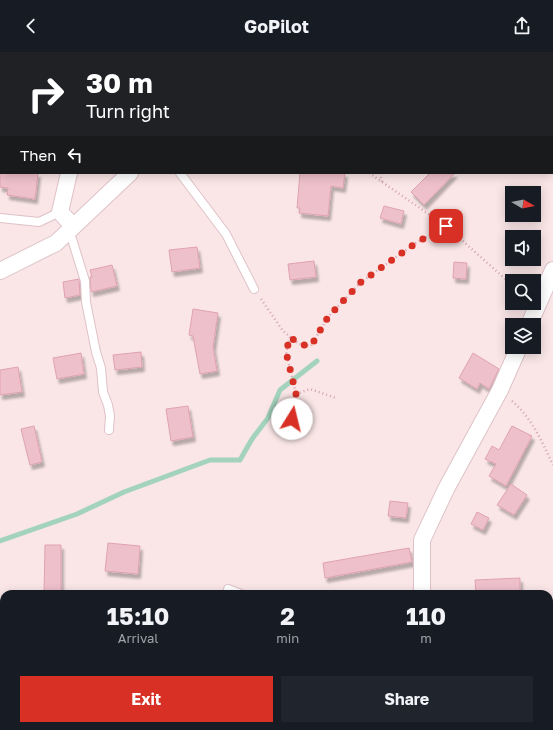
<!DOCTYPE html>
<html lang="en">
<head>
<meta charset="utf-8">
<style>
  :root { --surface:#171b24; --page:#20242c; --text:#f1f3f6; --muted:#9ea1a6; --accent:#d93025 }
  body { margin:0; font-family:"Golos Text",sans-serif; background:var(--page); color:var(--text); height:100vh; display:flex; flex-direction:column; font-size:15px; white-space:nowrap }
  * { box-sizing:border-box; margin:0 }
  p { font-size:13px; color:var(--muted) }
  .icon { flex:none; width:22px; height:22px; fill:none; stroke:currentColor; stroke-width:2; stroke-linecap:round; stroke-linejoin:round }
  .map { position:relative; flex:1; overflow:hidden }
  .details { position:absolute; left:0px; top:538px; width:553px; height:140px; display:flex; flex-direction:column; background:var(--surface); border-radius:12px 12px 0 0; box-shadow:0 2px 10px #0003 }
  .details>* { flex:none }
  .banner { position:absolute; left:0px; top:0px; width:553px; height:122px; box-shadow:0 2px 10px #0003; background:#202124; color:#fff; overflow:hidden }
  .needle { width:26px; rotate:99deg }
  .controls { position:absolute; left:505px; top:134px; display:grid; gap:8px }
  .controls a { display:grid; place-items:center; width:36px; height:36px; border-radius:0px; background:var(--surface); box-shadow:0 2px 10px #0003; font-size:20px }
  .pin { position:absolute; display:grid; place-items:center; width:34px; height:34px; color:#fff; margin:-17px; border-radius:8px; box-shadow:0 2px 6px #0006 }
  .me { position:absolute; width:44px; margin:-22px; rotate:9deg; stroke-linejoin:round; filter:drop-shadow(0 0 3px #0008) }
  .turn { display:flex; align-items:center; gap:14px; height:84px; padding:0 20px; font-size:18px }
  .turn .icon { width:52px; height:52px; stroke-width:2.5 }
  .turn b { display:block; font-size:28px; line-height:34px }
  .then { display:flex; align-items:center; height:38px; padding:0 20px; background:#0003; gap:8px; font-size:15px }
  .eta { display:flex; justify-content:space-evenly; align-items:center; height:68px; text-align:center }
  .eta b { font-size:24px; font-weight:700; line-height:28px }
  .cta { display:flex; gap:8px; margin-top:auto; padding:8px 20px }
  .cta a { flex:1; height:46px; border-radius:0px; background:var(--accent); color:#fff; font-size:16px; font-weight:700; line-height:46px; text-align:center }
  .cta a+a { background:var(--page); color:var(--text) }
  header { display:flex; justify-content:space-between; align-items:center; height:52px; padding:0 20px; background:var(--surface); font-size:18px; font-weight:700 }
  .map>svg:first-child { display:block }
</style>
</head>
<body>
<header><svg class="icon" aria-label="back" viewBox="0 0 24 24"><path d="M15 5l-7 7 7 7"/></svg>GoPilot<svg class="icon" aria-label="share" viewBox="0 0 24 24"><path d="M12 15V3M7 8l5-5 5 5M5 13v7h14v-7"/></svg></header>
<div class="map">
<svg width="553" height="678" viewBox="0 0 553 678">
  <defs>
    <filter id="shadow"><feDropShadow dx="2.5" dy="4.5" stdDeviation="1" flood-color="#0004"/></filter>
  </defs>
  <rect width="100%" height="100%" fill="#fae6e7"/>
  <g fill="#e7e6c6">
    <polygon points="0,597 4,597 4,625 0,624"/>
    <polygon points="251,674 321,674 330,678 256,678"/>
    <polygon points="437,674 469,674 465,678 426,678 429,675"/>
  </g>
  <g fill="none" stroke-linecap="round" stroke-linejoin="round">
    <g stroke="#a3d3bc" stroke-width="5">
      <polyline points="0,489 77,462 124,440 210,408 240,408 252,387 268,366 280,338 317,309"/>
      <polyline points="0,599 4,599"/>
      <polyline points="549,657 553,654"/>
      <polyline points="273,674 288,678"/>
      <polyline points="441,678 446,678 452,674"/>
    </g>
  </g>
  <g fill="#eec0cb" stroke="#dfa2b1" filter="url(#shadow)">
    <polygon points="0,121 38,121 35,147 7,143 8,136 0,135"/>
    <polygon points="300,121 345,121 343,136 331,134 328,164 299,161 300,156 297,156"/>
    <polygon points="430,121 455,121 424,153 411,140"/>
    <polygon points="384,154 404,159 401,172 380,166"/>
    <polygon points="197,195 200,216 172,220 169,198"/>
    <polygon points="314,209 316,225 290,228 288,212"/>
    <polygon points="454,210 467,211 466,227 453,226"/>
    <polygon points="112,213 117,234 91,240 90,225 92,225 90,218"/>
    <polygon points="79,227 80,243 65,246 63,230"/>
    <polygon points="193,257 218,261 213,295 217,319 200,322 193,284 189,283"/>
    <polygon points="141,300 142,315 115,318 113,303"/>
    <polygon points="81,301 84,322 57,327 53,306"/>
    <polygon points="473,301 499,317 489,337 480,331 477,337 459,326"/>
    <polygon points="18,315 22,340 0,343 0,318"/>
    <polygon points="188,354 193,385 171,389 166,357"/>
    <polygon points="34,374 42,410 30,413 21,377"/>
    <polygon points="512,374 532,384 506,434 489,424 496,412 485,407 492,394 499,398"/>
    <polygon points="511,432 527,443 514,463 497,453"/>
    <polygon points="390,449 408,451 406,466 388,464"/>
    <polygon points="477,460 489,466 483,478 471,472"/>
    <polygon points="108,491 140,494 138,522 105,519"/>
    <polygon points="45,493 61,493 61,542 44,542"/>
    <polygon points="409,496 412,510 325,526 323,511"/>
    <polygon points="520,526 520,542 476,542 475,528"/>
  </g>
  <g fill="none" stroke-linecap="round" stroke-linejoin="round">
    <defs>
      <g id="service">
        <polyline points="0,7 1,7"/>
        <polyline points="180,121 226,182 254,237"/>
        <polyline points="0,166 39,170 60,160"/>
        <polyline points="67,180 72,187 85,229 86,250 96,300 101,316 103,340 108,353 110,364 109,378"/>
        <polyline points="228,537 241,542"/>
      </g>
      <g id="minor">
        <polyline points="104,1 104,0"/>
        <polyline points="299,1 300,0"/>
        <polyline points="69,121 60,160 73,174"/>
        <polyline points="0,219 56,191 130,121"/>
        <polyline points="529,273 553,218"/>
        <polyline points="422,542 422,488 446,437 500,338 519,295"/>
        <polyline points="413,678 414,674"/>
      </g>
    </defs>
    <use href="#service" stroke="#dec2c7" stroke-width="10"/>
    <use href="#minor" stroke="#dec2c7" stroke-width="18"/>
    <g stroke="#d2a3af" stroke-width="2.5" stroke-dasharray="1 3" stroke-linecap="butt">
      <polyline points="365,1 365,0"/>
      <polyline points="369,121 446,174 512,233"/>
      <polyline points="380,121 382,130"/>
      <polyline points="261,247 283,279 299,292 311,294 328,265 361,230 416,191 446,174"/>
      <polyline points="290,285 286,300 296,342 292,367"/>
      <polyline points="296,342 310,337 336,346"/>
      <path d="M512 349C532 366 542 390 553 413"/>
      <polyline points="0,592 4,592"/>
      <polyline points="549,622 553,622"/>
    </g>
    <use href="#service" stroke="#fff" stroke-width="8"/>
    <use href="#minor" stroke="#fff" stroke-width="16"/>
  </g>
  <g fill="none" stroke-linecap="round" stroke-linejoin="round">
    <polyline stroke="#d93025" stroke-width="7" stroke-dasharray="0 12.6" points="292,367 296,342 286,300 290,285 299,292 311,294 328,265 361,230 416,191 446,174"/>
  </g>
</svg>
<div class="controls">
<a><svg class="needle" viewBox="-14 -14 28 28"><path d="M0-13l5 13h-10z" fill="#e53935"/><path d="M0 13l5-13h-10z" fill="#9ea1a6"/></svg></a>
<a><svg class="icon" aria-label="sound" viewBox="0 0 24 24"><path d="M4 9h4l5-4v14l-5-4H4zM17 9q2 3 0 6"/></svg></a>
<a><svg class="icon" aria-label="search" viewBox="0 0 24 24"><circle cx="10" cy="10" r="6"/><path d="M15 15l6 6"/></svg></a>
<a><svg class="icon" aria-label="layers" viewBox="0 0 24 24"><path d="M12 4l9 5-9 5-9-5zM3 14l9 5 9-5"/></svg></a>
</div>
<div class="pin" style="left:446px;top:174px;background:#d93025"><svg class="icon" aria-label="arrive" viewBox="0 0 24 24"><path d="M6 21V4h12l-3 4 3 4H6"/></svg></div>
<svg class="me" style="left:292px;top:367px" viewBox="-20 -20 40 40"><circle r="19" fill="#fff"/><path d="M0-13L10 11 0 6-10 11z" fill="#d93025"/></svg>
<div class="banner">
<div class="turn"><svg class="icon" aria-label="right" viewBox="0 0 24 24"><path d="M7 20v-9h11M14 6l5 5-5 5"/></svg><div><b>30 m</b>Turn right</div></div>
<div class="then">Then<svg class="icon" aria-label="left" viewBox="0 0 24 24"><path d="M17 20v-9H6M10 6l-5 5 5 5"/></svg></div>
</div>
<section class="details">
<div class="eta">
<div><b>15:10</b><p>Arrival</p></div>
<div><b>2</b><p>min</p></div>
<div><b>110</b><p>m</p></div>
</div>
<div class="cta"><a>Exit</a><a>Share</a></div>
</section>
</div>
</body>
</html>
